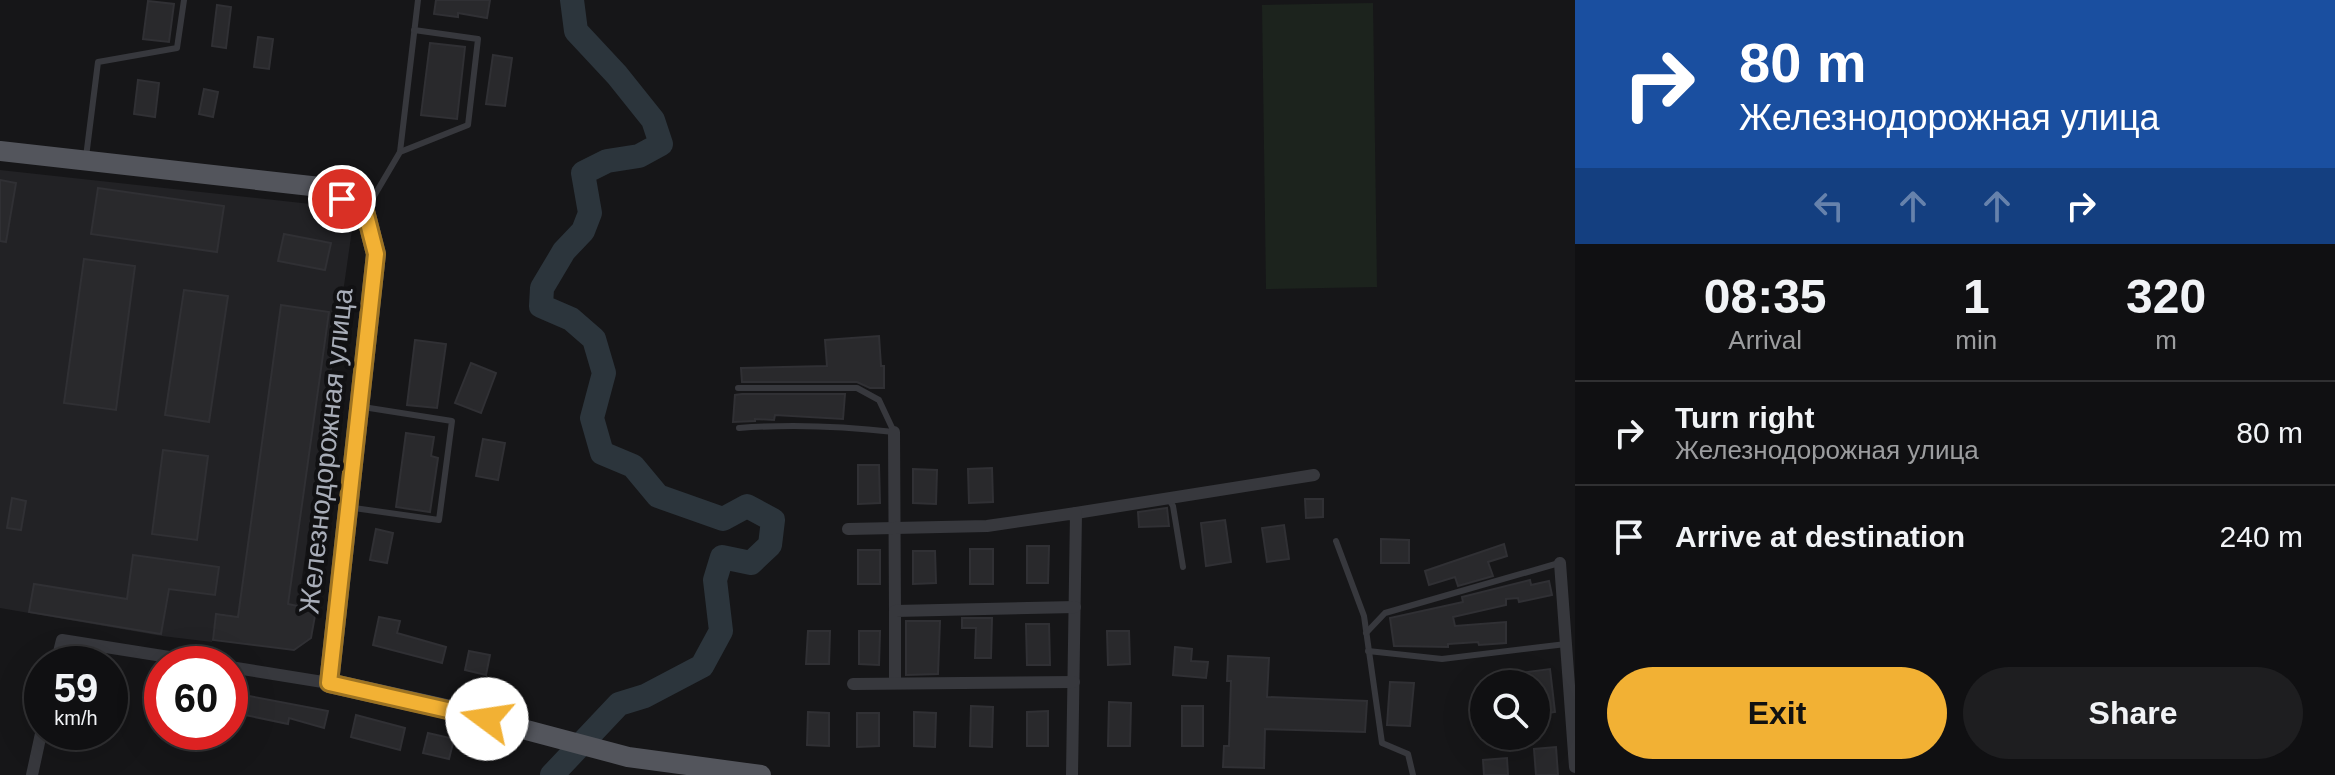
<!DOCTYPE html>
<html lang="en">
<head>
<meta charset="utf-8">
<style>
  :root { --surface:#101012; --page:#1e1e20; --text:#f1f3f6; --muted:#9c9d9f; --line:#303032; --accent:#f2b134 }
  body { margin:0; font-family:Arial,sans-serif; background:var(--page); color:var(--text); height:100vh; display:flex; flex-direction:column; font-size:30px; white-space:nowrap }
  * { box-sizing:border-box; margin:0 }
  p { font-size:26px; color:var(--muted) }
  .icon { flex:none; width:44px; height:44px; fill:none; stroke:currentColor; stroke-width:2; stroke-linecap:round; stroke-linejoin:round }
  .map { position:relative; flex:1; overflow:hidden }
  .panel { display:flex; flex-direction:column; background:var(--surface); width:760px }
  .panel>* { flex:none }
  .banner { background:#1a4fa0; color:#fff; overflow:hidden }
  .tools { position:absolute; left:1470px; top:670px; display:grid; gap:16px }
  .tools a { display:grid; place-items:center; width:80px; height:80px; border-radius:50%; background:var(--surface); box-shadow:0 8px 32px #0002,0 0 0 2px var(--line); font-size:40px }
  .speed { position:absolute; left:24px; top:646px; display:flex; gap:16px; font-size:40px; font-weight:700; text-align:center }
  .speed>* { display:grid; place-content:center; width:104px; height:104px; border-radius:50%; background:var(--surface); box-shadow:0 8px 32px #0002,0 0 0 2px var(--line); line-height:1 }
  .speed small { font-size:20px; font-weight:400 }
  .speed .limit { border:12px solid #d22; background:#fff; color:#111 }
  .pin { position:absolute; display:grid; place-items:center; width:68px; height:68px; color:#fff; margin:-34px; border:4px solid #fff; border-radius:50%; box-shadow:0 2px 8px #0007 }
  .me { position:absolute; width:88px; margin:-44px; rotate:284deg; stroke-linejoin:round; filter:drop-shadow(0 0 6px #0008) }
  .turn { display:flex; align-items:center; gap:28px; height:168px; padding:0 32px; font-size:36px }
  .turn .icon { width:104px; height:104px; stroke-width:2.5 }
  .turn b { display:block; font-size:56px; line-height:68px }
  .lanes { display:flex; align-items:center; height:76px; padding:0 32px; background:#0003; justify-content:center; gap:40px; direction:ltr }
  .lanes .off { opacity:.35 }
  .eta { display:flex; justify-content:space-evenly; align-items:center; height:136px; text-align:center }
  .eta b { font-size:48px; font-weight:800; line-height:56px }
  .button { display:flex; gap:16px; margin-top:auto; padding:16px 32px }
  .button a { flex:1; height:92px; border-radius:48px; background:var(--accent); color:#111; font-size:32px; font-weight:800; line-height:92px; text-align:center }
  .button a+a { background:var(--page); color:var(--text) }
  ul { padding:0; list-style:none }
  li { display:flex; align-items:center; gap:24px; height:104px; padding:0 32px; border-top:2px solid var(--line) }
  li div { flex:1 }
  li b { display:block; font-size:30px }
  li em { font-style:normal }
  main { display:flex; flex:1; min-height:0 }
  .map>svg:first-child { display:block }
</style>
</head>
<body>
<main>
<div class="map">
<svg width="1575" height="775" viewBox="0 0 1575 775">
  <rect width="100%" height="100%" fill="#161618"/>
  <polygon fill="#222225" points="0,170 329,206 339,209 346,218 352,230 298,605 292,624 216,613 212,642 162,636 0,608"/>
  <polygon fill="#1c231d" points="1373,3 1377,287 1266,289 1262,5"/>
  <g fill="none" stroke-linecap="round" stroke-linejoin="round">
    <polyline stroke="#2c353c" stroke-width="24" points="552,775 619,704 645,696 702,666 721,631 715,580 722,557 751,563 770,545 773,520 747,506 723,519 658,496 633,466 602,453 592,418 604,373 594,339 571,319 541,306 542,288 564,251 583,231 590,213 583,173 607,161 639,156 661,144 653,120 617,75 576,31 572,0"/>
  </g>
  <g fill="#29292c" stroke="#303034" stroke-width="2">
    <polygon points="436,0 490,0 487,18 458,13 458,17 434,14"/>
    <polygon points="148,1 174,4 169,42 143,39"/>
    <polygon points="217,5 231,7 226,48 212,46"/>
    <polygon points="258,37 273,39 269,69 254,67"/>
    <polygon points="430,43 465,47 457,119 421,115"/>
    <polygon points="493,55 512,58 505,106 486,104"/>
    <polygon points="138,80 159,83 155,117 134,114"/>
    <polygon points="204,89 218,92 213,117 199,114"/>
    <polygon points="0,180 16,183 6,242 0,241"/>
    <polygon points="98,188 224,206 217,252 91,234"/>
    <polygon points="284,234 331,243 325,270 278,261"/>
    <polygon points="84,259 135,266 116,410 64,403"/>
    <polygon points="184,290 228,296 209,422 165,415"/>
    <polygon points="281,305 329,312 288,604 316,610 311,638 294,650 213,640 216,614 238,617"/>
    <polygon points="879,336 881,366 884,366 884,388 870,388 857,382 742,382 741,368 827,366 825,340"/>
    <polygon points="415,340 446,344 437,408 407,405"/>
    <polygon points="471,363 496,373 481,413 455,403"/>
    <polygon points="742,394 845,394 843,419 775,415 774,420 755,419 755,421 733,422 735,395"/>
    <polygon points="406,433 434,437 431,456 438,458 430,512 396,507"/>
    <polygon points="483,439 505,443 498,480 476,476"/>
    <polygon points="163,450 208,456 197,540 152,534"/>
    <polygon points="858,465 879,465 880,503 858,504"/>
    <polygon points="992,468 993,502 969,503 968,469"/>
    <polygon points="913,469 937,470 936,504 913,503"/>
    <polygon points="12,498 26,501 21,530 7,528"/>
    <polygon points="1305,499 1323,499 1323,517 1306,518"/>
    <polygon points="1167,508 1169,526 1139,527 1138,512"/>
    <polygon points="1225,520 1231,562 1206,566 1201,523"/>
    <polygon points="1284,525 1289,559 1267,562 1262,528"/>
    <polygon points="376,529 393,533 387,563 370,560"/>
    <polygon points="1381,539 1409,540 1409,563 1381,563"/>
    <polygon points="1504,544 1507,556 1488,562 1493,576 1458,586 1455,577 1429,585 1425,571"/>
    <polygon points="1027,546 1049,546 1048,583 1027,583"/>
    <rect x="970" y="549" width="23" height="35"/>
    <rect x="858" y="550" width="22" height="34"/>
    <polygon points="913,551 935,551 936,583 913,584"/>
    <polygon points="133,555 219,567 215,595 169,589 161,634 29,612 34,584 127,599"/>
    <polygon points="1530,580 1531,585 1549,581 1552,595 1519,602 1518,598 1506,599 1506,605 1453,617 1455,626 1506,622 1506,643 1479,645 1478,642 1448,644 1448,647 1394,646 1390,618 1463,602 1462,597"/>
    <polygon points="379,617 400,621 397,633 446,647 442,663 373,645"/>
    <polygon points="962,618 992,618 991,658 975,658 976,628 962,628"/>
    <polygon points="906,621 940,621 938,674 906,675"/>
    <polygon points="1026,624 1049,624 1050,665 1027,665"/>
    <polygon points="808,631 830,631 829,664 806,664"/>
    <polygon points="859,631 880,631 879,665 859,664"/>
    <polygon points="1107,631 1129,631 1130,664 1108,665"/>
    <polygon points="1175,647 1192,649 1191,661 1208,662 1206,678 1173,675"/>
    <polygon points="469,651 490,655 486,675 465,670"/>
    <polygon points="1228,656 1269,658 1267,697 1367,701 1365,732 1265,729 1264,768 1223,767 1224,746 1229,746 1231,681 1227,681"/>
    <polygon points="1550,669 1555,712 1536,715 1536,684 1529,684 1527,672"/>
    <polygon points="1390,682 1414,683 1410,726 1387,725"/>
    <polygon points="249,696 328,711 324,728 289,718 288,724 245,715"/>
    <polygon points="1109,702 1131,703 1130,746 1108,746"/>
    <polygon points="971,706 993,707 992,747 970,746"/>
    <rect x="1182" y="706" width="21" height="40"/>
    <polygon points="1048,711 1048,746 1027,746 1027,712"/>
    <polygon points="808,712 829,713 829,746 807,745"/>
    <polygon points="914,712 936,713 935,747 914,746"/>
    <polygon points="857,713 879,713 879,746 857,747"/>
    <polygon points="356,715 405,728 400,750 351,737"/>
    <polygon points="428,733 454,739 449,759 423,753"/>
    <polygon points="1556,747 1558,775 1536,775 1534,749"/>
    <polygon points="1507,758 1508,775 1484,775 1483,760"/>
  </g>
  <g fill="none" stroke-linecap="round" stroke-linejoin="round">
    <g stroke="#37383d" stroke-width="6">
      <polyline points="400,152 418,0"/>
      <polyline points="86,157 98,62 177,48 184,0"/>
      <polyline points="367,208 400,152 468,125 478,39 414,30"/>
      <polyline points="738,388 857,388 879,400 894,432"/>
      <path d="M739 428C791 424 842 426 894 432"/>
      <polyline points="1168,498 1173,506 1183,567"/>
      <polyline points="354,508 439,520 452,421 363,407"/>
      <polyline points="1336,541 1364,616 1382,743 1408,754 1413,775"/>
      <polyline points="1366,633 1385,613 1559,563"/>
      <polyline points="1368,651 1442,659 1566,644"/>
    </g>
    <g stroke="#37383d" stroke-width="12">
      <polyline points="894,432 895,611"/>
      <polyline points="1076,513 1314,475"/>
      <polyline points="848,529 987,526 1076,513 1072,775"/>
      <polyline points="1560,563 1575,767"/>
      <polyline points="56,664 62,640 213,664"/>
      <polyline points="230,667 329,683"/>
      <polyline points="895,683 895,611 1075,607"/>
      <polyline points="853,684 1074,682"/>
      <polyline points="32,775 42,729"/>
    </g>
    <polyline stroke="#53555c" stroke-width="20" points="0,151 320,187 365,211 376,254 329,683 459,712 628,757 761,775"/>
  </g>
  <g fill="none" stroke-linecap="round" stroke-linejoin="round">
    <defs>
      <polyline id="route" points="342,199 365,211 376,254 329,683 487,719"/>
    </defs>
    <use href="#route" stroke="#9d7322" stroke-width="20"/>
    <use href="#route" stroke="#f2b134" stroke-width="14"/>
  </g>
  <g text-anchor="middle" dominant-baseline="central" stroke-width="8" stroke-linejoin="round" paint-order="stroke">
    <g font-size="28" fill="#a8adb8" stroke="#111113">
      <text transform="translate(326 451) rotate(-84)">Железнодорожная улица</text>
    </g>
  </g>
</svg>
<div class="tools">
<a><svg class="icon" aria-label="search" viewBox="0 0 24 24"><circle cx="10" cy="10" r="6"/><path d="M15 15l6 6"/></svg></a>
</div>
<div class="speed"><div>59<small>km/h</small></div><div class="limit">60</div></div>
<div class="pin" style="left:342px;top:199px;background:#d93025"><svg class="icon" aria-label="arrive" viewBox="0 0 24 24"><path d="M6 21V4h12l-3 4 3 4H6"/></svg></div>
<svg class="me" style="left:487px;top:719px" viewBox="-20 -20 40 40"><circle r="19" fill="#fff"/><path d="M0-13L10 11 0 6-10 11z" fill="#f2b134"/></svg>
</div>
<section class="panel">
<div class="banner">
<div class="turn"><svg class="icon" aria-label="right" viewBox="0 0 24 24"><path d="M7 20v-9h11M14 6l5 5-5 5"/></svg><div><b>80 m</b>Железнодорожная улица</div></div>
<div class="lanes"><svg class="icon off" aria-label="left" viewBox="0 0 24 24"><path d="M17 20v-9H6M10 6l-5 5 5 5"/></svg><svg class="icon off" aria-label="ahead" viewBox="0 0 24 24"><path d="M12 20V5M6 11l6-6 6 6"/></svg><svg class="icon off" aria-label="ahead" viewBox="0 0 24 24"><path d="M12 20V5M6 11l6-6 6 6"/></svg><svg class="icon" aria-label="right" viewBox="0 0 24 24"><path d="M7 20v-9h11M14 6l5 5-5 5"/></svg></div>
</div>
<div class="eta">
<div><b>08:35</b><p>Arrival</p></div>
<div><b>1</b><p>min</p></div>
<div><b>320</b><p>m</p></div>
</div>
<ul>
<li><svg class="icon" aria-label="right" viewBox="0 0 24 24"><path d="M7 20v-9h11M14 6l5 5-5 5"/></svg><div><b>Turn right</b><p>Железнодорожная улица</p></div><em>80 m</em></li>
<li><svg class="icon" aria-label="arrive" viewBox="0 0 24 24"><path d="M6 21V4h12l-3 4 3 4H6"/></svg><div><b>Arrive at destination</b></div><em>240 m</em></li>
</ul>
<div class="button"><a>Exit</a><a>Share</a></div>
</section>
</main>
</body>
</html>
